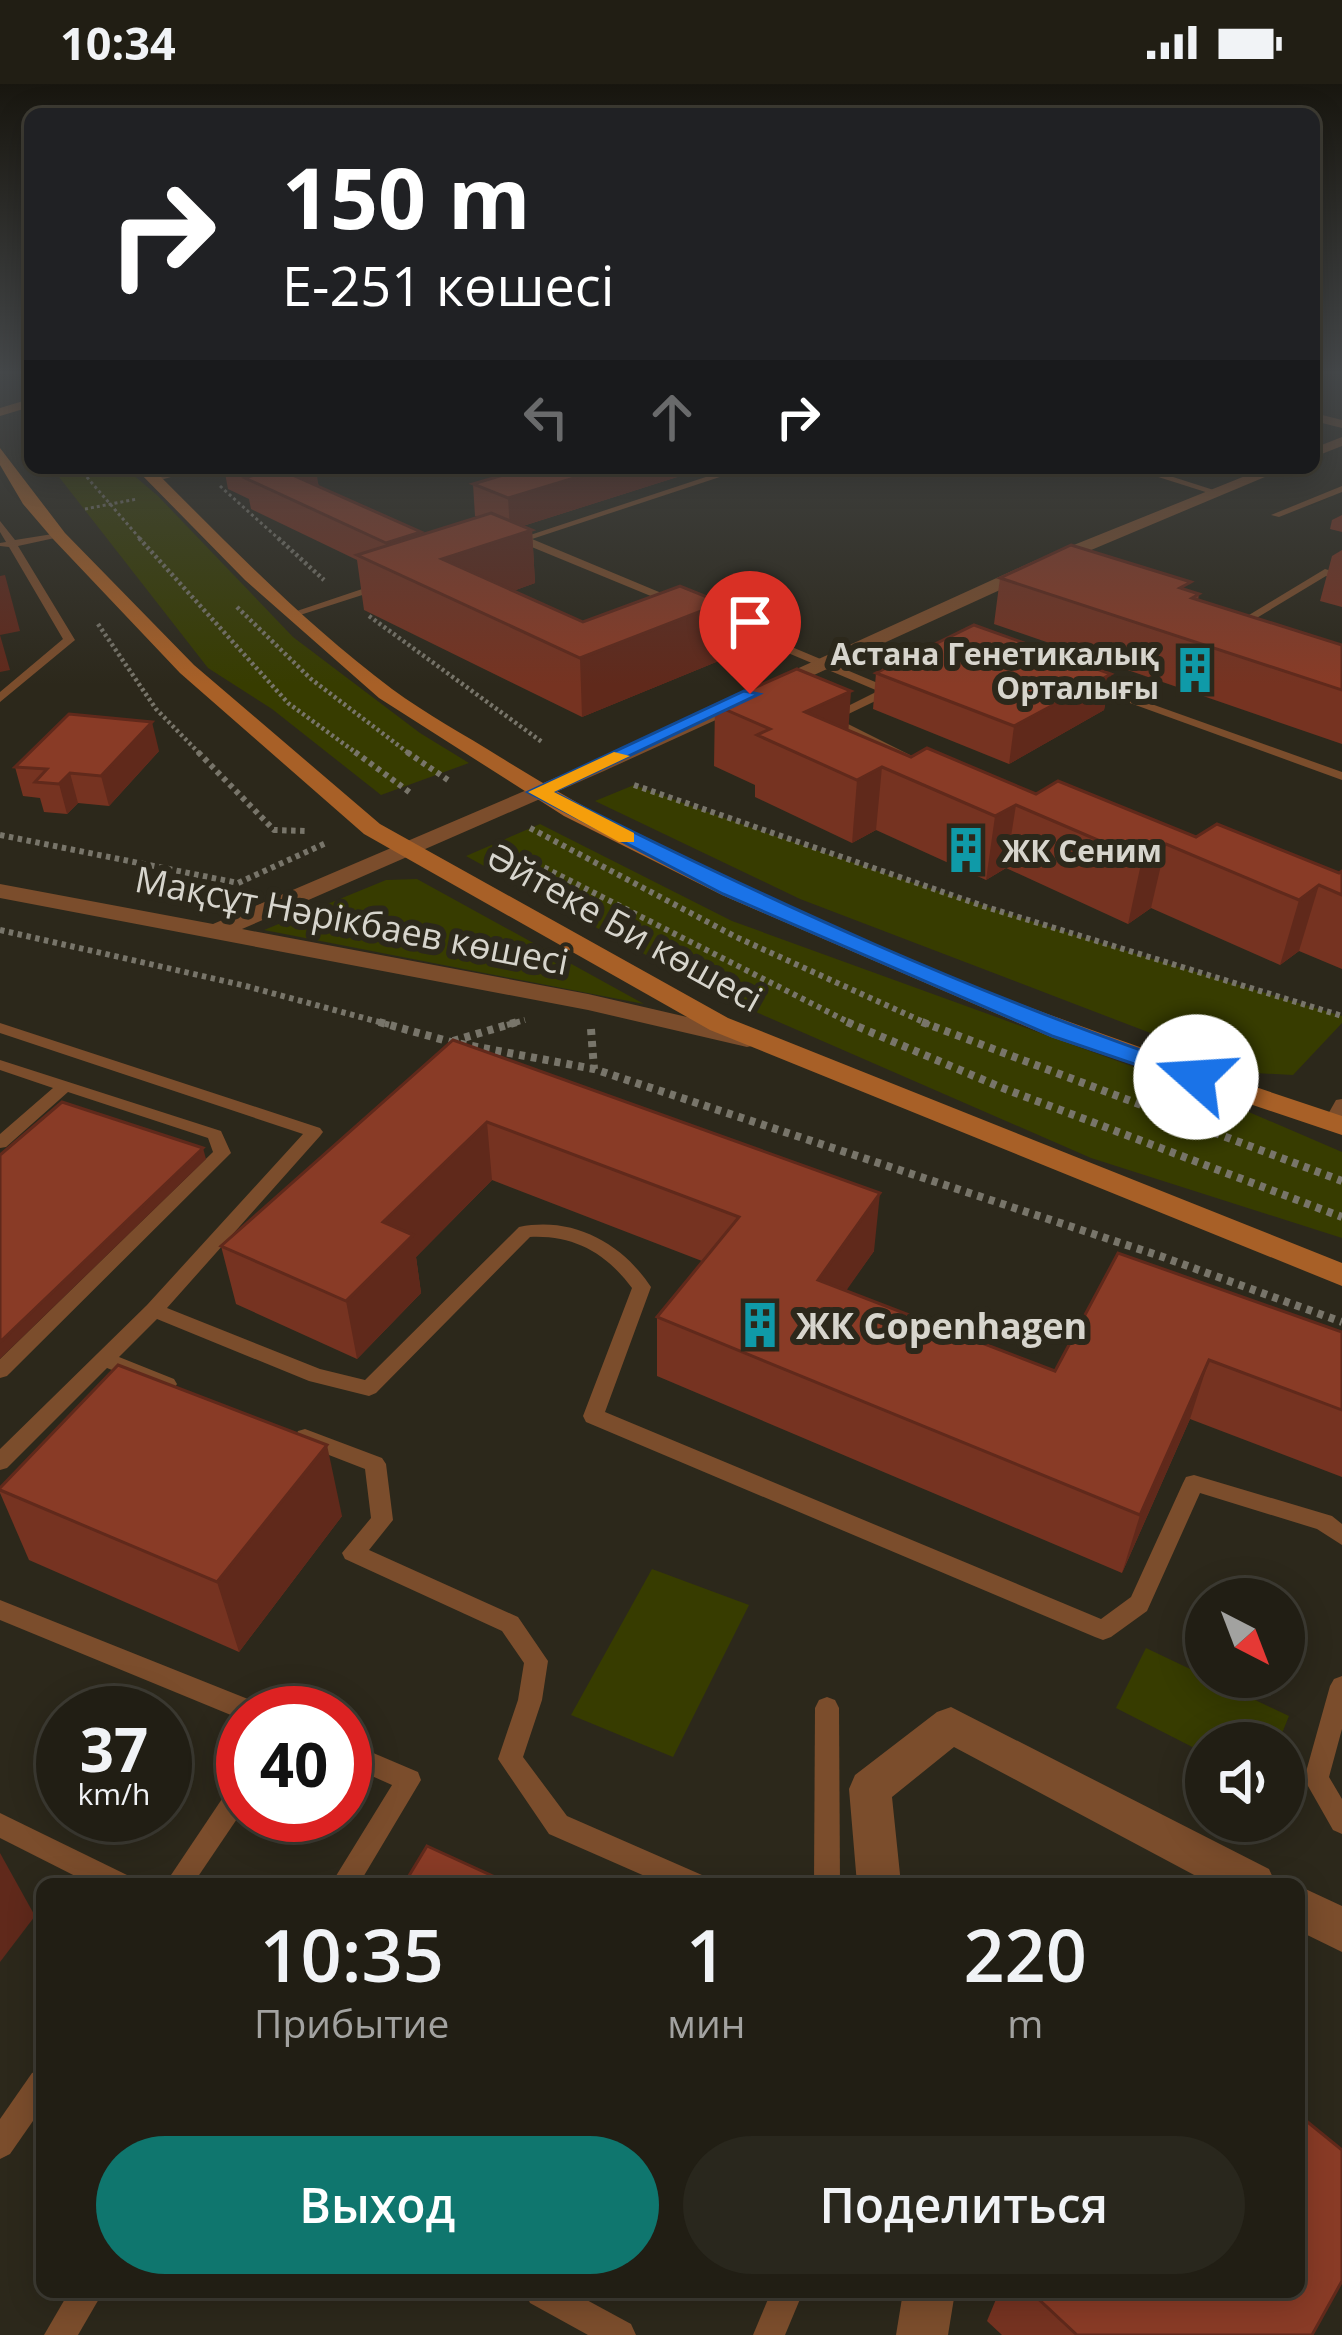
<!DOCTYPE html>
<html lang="ru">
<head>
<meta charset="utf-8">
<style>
  :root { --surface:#211e14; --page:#29271d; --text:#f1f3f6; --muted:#a2a2a0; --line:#3e3c34; --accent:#0f766e }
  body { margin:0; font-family:"Open Sans",sans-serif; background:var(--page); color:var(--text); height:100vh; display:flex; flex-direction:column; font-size:45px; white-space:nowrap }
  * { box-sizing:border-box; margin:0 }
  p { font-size:39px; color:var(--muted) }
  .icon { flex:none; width:66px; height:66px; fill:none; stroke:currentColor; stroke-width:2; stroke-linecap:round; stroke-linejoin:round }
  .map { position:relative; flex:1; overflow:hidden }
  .drawer { position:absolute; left:36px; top:1794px; width:1269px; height:420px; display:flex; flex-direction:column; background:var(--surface); border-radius:18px; box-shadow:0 6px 30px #0003,0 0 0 3px var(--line) }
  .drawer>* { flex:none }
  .top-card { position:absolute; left:24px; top:24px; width:1296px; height:366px; border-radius:18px; box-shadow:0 6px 30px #0003,0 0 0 3px var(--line); background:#202124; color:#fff; overflow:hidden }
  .needle { width:78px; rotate:138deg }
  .controls { position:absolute; left:1185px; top:1494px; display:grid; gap:24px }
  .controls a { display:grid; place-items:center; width:120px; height:120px; border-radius:50%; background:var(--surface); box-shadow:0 6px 30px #0003,0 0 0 3px var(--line); font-size:60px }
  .speed { position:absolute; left:36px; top:1602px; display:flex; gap:24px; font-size:60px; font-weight:700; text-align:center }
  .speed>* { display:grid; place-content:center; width:156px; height:156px; border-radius:50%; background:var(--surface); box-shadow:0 6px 30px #0003,0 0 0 3px var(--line); line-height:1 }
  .speed small { font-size:30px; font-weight:400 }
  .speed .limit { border:18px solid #d22; background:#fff; color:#111 }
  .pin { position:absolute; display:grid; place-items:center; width:102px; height:102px; color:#fff; margin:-123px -51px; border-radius:50% 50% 50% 0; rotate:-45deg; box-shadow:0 0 12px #0007 }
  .pin .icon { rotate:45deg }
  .me { position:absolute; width:132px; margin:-66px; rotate:289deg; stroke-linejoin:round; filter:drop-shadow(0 0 9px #0008) }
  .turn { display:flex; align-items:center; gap:42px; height:252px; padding:0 60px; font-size:54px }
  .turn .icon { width:156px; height:156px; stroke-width:2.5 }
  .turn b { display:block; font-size:84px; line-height:102px }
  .lanes { display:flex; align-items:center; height:114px; padding:0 60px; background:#0003; justify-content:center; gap:60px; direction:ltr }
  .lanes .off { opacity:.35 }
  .eta { display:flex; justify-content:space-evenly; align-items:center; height:204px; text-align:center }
  .eta b { font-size:72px; font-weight:600; line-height:84px }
  .primary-button { display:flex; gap:24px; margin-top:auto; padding:24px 60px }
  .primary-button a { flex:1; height:138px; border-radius:72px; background:var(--accent); color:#fff; font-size:48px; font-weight:600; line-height:138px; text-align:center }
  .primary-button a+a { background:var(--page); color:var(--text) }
  .status { display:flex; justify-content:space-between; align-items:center; height:84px; padding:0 60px; background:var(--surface); direction:ltr }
  .status svg { height:33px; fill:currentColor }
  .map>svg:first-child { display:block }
</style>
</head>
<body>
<div class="status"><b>10:34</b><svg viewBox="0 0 49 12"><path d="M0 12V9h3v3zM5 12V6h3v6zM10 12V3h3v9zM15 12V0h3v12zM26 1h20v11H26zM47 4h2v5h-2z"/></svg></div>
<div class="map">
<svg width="1342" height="2251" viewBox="0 0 1342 2251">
  <rect width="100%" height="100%" fill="#2c281b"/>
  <g fill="#373c00">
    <polygon points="52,384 125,384 158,412 293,553 420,649 469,679 381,711 272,625 208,584"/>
    <path d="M634 701C867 788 1103 861 1342 932V939L1293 991 1255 989 800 815 595 717Z"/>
    <polygon points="540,740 732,837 1200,1007 1342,1068 1342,1154 1091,1074 726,915 466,772"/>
    <polygon points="417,795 644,920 264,846 386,796"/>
    <polygon points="652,1485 749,1521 673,1673 571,1631"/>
    <polygon points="1146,1564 1289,1632 1278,1659 1206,1659 1206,1670 1116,1624"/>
  </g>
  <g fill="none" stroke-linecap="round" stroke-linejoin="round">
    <g stroke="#78756a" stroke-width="3" stroke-dasharray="3 3" stroke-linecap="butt">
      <polyline points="79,384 142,457"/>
      <polyline points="220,402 281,457"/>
      <polyline points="85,425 137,415"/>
    </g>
    <g stroke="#78756a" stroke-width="4.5" stroke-dasharray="3 3" stroke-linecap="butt">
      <polyline points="139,454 288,619 359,671"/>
      <polyline points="278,454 324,496"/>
      <polyline points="237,523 311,595 411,671"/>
      <polyline points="369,532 542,658"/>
      <polyline points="98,540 156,625 201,671"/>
    </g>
    <g stroke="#78756a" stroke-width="6" stroke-dasharray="4.5 4.5" stroke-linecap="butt">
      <polyline points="198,668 274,746 306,747"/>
      <polyline points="355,668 412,710"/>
      <polyline points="407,668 448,696"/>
      <polyline points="634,701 986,823 1342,932"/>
      <polyline points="530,744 736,853 930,941"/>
      <polyline points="0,751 238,799 326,759"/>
      <polyline points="496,759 854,941"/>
      <polyline points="0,846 242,901 390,941"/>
      <polyline points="507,941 525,936"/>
    </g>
    <g stroke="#78756a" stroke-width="8" stroke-dasharray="6 6" stroke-linecap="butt">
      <polyline points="379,938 451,958 594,985 1163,1173 1342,1238"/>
      <polyline points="847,938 1000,1003 1342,1133"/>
      <polyline points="922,938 1342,1097"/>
      <polyline points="591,945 594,985"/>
      <polyline points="453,957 517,938"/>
    </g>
    <g fill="#7b4d2c" fill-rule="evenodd">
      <polygon points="185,384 201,384 154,398 149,395"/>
      <polygon points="733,384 747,384 532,455 683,518 683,522 675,522 522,459 514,461 509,458"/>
      <polygon points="1130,384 1145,384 1223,409 1215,411"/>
      <polygon points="1342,402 1342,408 1279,433 1271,431"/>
      <polygon points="0,437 15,456 59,449 64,452 18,462 75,556 0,618 0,608 63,555 9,463 0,462 0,459 6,458 0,448"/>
      <polygon points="1325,485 1342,490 1342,496 1326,492 1235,547 1226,545"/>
      <polygon points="380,499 384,500 384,504 297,532 288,530"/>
      <polygon points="700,528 708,528 892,605 892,609 838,635 912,672 900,680 892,680 890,677 896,672 822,635 878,607 700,532"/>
      <polygon points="1087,597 1342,688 1342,696 1083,602 1081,600"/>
      <path d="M0 939 320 1044 323 1048 320 1052 167 1224 320 1285 365 1296 519 1143C573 1132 622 1159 651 1203L605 1328 1101 1535 1131 1513 1183 1399 1186 1393 1194 1391 1332 1432 1342 1440V1461L1317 1445 1200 1409 1147 1527 1111 1553 1103 1556 1095 1553 586 1338 583 1332 632 1204C606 1169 574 1151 530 1153L376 1309 369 1312 309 1297 157 1235 119 1273 174 1295 177 1300 174 1305H160L107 1284 7 1384 0 1386V1365L147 1221 303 1050 0 949Z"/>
      <polygon points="0,976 221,1047 231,1069 7,1292 0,1294 0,1275 213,1068 208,1054 68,1008 6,1063 0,1064 0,1050 53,1004 0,986"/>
      <polygon points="1342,1015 1342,1035 1337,1043 1325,1043 1323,1039 1336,1016"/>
      <polygon points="305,1345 382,1374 386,1380 393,1436 369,1466 518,1533 548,1577 542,1616 523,1673 567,1732 702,1791 706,1800 663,1800 549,1750 498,1675 518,1616 524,1579 502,1547 345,1475 342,1469 371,1434 365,1385 298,1359 295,1353 298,1347"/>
      <polygon points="0,1516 263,1621 266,1629 243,1629 243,1636 0,1536"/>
      <polygon points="1342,1592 1342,1645 1329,1693 1342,1715 1342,1750 1333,1746 1304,1695 1330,1602 1334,1595"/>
      <polygon points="827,1613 835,1616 839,1624 840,1800 814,1800 815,1624 819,1616"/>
      <polygon points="345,1657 418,1688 421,1696 359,1800 331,1800 392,1701 345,1680"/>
      <polygon points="243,1693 243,1726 193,1800 165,1800 234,1697"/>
      <polygon points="0,1729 127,1791 131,1800 91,1800 0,1754"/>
      <polygon points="42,1985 42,2024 10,2070 0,2075 0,2035 32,1989"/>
      <polygon points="69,2208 103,2208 78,2251 44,2251"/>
      <polygon points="525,2208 572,2208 631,2240 636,2251 588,2251 530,2219"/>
      <polygon points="771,2208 803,2208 785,2251 753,2251"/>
    </g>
    <g fill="#7b4d2c" fill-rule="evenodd">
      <polygon points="1314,329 1342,336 1342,344 1314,337"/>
      <polygon points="1342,353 1342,362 1314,373 1314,364"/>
      <polygon points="1265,384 1286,384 1046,485 604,687 242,845 588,910 756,949 760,955 756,961 747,963 588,926 0,814 0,800 213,840 590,679 1034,477"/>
      <polygon points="951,1623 1269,1785 1276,1800 1211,1800 954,1663 892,1713 901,1800 857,1800 849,1705 855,1691 937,1628"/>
      <polygon points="1299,1802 1342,1822 1342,1868 1299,1847"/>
      <polygon points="903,2208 955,2208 948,2251 896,2251"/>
    </g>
    <g fill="#a86027" fill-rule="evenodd">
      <polygon points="30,315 30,323 0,332 0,324"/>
      <polygon points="0,364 65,449 194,581 380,740 728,934 1342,1179 1342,1202 710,946 364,750 180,589 53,455 23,420 0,381"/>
      <path d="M135 384H152C228 460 305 540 392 605 426 630 465 651 500 673 759 834 1054 936 1342 1032V1051L1051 953 722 811 564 732 379 614 245 496Z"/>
    </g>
  </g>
  <g fill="#763321">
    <polygon points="224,384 312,384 319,402 422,451 479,433 475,432 473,400 527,384 697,384 696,387 523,442 532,446 535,499 513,507 583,538 721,576 582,633 364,526 357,476 251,425 249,415 228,405"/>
    <polygon points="1342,431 1342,448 1330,445 1332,436"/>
    <polygon points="1342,466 1342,523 1320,517 1332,472"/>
    <polygon points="1000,494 1189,507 1199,510 1198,516 1342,561 1342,660 994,540"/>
    <polygon points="876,589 1111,590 1104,626 1009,680 873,625"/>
    <polygon points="715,621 848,647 911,673 1036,710 1196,753 1339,789 1342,787 1342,885 1299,867 1280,881 1151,824 1128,840 1006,784 986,796 876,746 852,759 755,713 755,701 714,682"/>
    <polygon points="159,667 109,722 78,719 67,730 44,728 40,714 23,712 15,683"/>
    <polygon points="453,956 874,1167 846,1206 1055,1287 1342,1248 1342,1393 1190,1335 1122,1489 657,1292 657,1233 702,1177 492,1096 416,1173 421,1209 357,1275 236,1220 221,1162"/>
    <polygon points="0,1404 342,1432 239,1568 29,1476 0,1409"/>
    <polygon points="999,2208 1299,2208 1312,2251 1002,2251 987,2237"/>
  </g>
  <g fill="#60291b">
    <polygon points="607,384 697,384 696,387 510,446 508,414"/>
    <polygon points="316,386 321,417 295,392"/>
    <polygon points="532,446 535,499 468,523 442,475"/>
    <polygon points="421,448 425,481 390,487 386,459"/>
    <polygon points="5,491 20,547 0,551 10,586 0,588 0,492"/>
    <polygon points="722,519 721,576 582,633 580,574"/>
    <polygon points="1111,590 1104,626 1009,680 1014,642"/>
    <polygon points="851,607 847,667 805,628"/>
    <polygon points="152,638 159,667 109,722 101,692"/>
    <polygon points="882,683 876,746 852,759 857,696"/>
    <polygon points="70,689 78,719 67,730 59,700"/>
    <polygon points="1016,721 1006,784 986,796 995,732"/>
    <polygon points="1166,760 1151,824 1128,840 1142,775"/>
    <polygon points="1319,801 1299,867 1280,881 1299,816"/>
    <polygon points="487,1038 492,1096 416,1173 421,1209 357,1275 346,1217 383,1138"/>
    <polygon points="203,1064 206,1075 0,1275 0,1258"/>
    <polygon points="880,1109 874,1167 813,1254 818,1196"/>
    <polygon points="1209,1276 1190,1335 1122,1489 1140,1431"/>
    <polygon points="327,1361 342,1432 239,1568 217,1498"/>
    <polygon points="0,1769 35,1832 0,1878"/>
  </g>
  <g fill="#893b26" stroke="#60291b" stroke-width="3">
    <polygon points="243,384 312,384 316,386 295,392 421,448 386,459 245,394 257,390"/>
    <polygon points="527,384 607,384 508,414 473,400"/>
    <polygon points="491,429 532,446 442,475 583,538 680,502 722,519 580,574 357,471"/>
    <polygon points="1071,461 1191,498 1180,504 1199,510 1192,514 1342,561 1342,606 1000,494"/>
    <polygon points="974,541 1111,590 1014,642 876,589"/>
    <polygon points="797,585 851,607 805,628 911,673 927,664 1036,710 1058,697 1196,753 1217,740 1339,789 1342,787 1342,811 1319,801 1299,816 1166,760 1142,775 1016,721 995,732 882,683 857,696 757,651 770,645 715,621"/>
    <polygon points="69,630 152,638 101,692 70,689 59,700 35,698 47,685 15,683"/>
    <polygon points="453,956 880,1109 818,1196 1055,1287 1118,1169 1342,1248 1342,1326 1209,1276 1140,1431 657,1233 739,1133 487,1038 383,1138 413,1151 346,1217 221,1162"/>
    <polygon points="62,1018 203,1064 0,1258 0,1071"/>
    <polygon points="118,1281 327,1361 217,1498 0,1406 0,1404"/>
    <polygon points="427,1762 510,1800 404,1800"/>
    <polygon points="1299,2031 1342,2066 1342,2197 1312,2251 1077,2251 1031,2208 1299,2208"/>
  </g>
  <linearGradient id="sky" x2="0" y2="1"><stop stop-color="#18160f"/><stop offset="0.48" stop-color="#45484a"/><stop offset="1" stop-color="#45484a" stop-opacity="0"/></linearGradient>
  <rect width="1342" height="601" fill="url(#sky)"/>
  <path fill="#1a73e8" stroke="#114b97" stroke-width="3" d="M744 607 759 610 553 708C765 815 980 913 1204 988L1208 993 1204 998H1187L1052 952 723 810 528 708Z"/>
  <polygon fill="#f59e0b" points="614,668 630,672 554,708 634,749 634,758 619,758 528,708"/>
  <defs>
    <symbol id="building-bare" viewBox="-9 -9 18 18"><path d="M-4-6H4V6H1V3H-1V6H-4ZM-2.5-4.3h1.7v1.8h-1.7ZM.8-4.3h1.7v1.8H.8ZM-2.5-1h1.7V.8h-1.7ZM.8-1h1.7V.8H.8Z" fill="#0f9aa8" stroke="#2c281b" stroke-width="2.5" paint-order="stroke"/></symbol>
  </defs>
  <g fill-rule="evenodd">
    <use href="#building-bare" x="1162" y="553" width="66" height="66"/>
    <use href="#building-bare" x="933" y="733" width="66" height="66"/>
    <use href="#building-bare" x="727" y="1208" width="66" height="66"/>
  </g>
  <g text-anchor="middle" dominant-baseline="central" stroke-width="12" stroke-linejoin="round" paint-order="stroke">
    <g font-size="30" font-weight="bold" fill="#d7d5cd" stroke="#2c281b" text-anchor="end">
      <text x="1159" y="569">Астана Генетикалық<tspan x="1159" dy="34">Орталығы</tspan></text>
      <text x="1002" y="766" text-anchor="start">ЖК Сеним</text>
    </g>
    <g font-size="36" fill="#d7d5cd" stroke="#2c281b">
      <text transform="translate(352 836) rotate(11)">Мақсұт Нәрікбаев көшесі</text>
      <text transform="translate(625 843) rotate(29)">Әйтеке Би көшесі</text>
    </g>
    <g font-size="36" font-weight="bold" fill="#d7d5cd" stroke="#2c281b" text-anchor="start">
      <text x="796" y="1241">ЖК Copenhagen</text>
    </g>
  </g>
</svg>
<div class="controls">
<a><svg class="needle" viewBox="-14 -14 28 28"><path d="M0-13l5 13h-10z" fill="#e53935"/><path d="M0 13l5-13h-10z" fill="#a2a2a0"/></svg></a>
<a><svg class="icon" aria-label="sound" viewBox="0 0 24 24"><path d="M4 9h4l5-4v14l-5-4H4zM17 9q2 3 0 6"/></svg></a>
</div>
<div class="speed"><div>37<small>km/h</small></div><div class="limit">40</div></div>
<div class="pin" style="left:750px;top:610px;background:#d93025"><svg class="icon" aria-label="arrive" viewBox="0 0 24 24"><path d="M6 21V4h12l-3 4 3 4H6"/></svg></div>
<svg class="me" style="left:1196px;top:993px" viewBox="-20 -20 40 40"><circle r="19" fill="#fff"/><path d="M0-13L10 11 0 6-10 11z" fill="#1a73e8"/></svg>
<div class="top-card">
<div class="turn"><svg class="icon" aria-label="right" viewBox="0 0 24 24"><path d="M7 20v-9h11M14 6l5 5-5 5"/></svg><div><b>150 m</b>Е-251 көшесі</div></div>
<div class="lanes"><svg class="icon off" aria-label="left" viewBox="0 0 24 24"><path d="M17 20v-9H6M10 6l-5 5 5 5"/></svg><svg class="icon off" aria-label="ahead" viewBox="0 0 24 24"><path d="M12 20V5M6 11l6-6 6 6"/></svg><svg class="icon" aria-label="right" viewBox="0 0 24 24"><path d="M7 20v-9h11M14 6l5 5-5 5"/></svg></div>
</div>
<section class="drawer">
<div class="eta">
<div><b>10:35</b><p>Прибытие</p></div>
<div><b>1</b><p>мин</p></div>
<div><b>220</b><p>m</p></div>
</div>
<div class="primary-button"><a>Выход</a><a>Поделиться</a></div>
</section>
</div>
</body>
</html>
